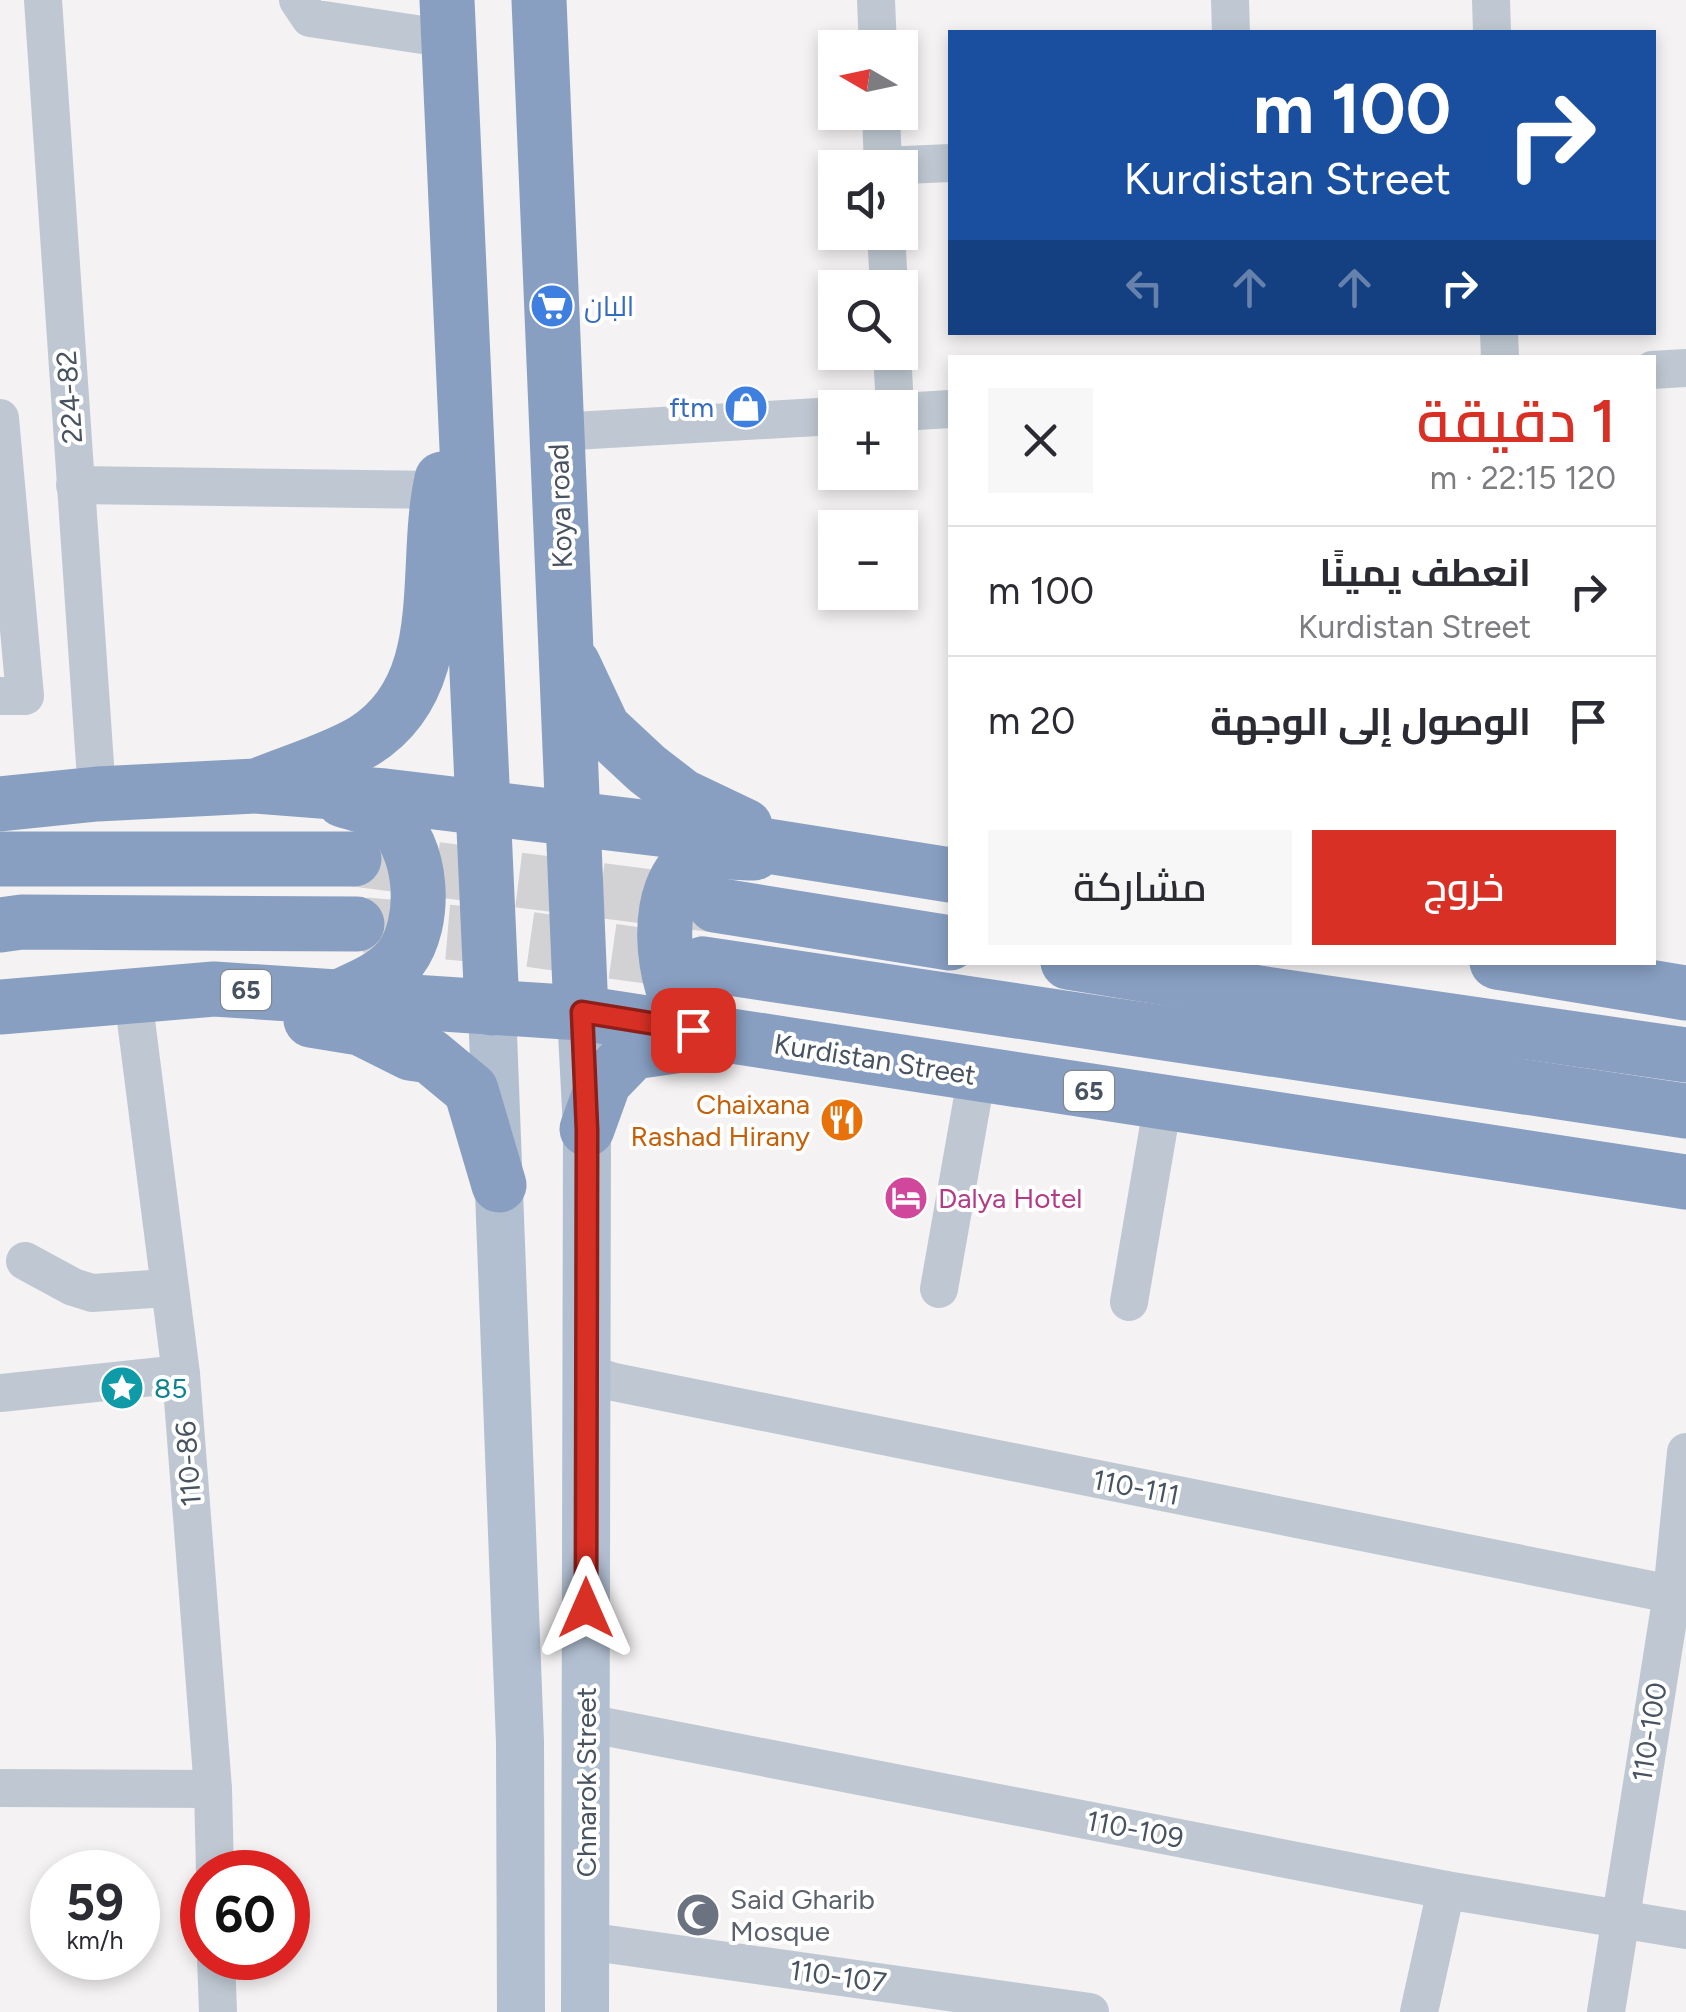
<!DOCTYPE html>
<html lang="ar">
<head>
<meta charset="utf-8">
<style>
  :root { --surface:#fff; --page:#f7f7f7; --text:#2b2b33; --muted:#7c7c81; --line:#e1e1e2; --accent:#d93025 }
  body { margin:0; font-family:Figtree,Cairo,sans-serif; background:var(--page); color:var(--text); direction:rtl; height:100vh; display:flex; flex-direction:column; font-size:38px; white-space:nowrap }
  * { box-sizing:border-box; margin:0 }
  p { font-size:32px; color:var(--muted) }
  .icon { flex:none; width:55px; height:55px; fill:none; stroke:currentColor; stroke-width:2; stroke-linecap:round; stroke-linejoin:round }
  .map { position:relative; flex:1; overflow:hidden; direction:ltr }
  .drawer { position:absolute; left:948px; top:355px; width:708px; height:610px; display:flex; flex-direction:column; background:var(--surface); border-radius:0px; box-shadow:0 5px 15px #0003; direction:rtl }
  .drawer>* { flex:none }
  .banner { position:absolute; left:948px; top:30px; width:708px; height:305px; border-radius:0px; box-shadow:0 5px 15px #0003; direction:rtl; background:#1a4fa0; color:#fff; overflow:hidden }
  .needle { width:65px; rotate:279deg }
  .tools { position:absolute; left:818px; top:30px; display:grid; gap:20px }
  .tools a { display:grid; place-items:center; width:100px; height:100px; border-radius:0px; background:var(--surface); box-shadow:0 5px 15px #0003; font-size:50px }
  .speed { position:absolute; left:30px; top:1850px; display:flex; gap:20px; font-size:50px; font-weight:700; text-align:center }
  .speed>* { display:grid; place-content:center; width:130px; height:130px; border-radius:50%; background:var(--surface); box-shadow:0 5px 15px #0003; line-height:1 }
  .speed small { font-size:25px; font-weight:400 }
  .speed .limit { border:15px solid #d22; background:#fff; color:#111 }
  .pin { position:absolute; display:grid; place-items:center; width:85px; height:85px; color:#fff; margin:-42px; border-radius:20px; box-shadow:0 5px 15px #0006 }
  .me { position:absolute; width:110px; margin:-55px; rotate:0deg; stroke-linejoin:round; filter:drop-shadow(0 0 8px #0008) }
  .turn { display:flex; align-items:center; gap:35px; height:210px; padding:0 40px; font-size:45px }
  .turn .icon { width:130px; height:130px; stroke-width:2.5 }
  .turn b { display:block; font-size:70px; line-height:85px }
  .lanes { display:flex; align-items:center; height:95px; padding:0 40px; background:#0003; justify-content:center; gap:50px; direction:ltr }
  .lanes .off { opacity:.35 }
  .round { display:grid; place-items:center; flex:none; width:105px; height:105px; border-radius:0px; background:var(--page) }
  .overview { display:flex; align-items:center; justify-content:space-between; height:170px; padding:0 40px }
  h1 { font-size:60px; font-weight:600; line-height:75px; color:var(--accent) }
  .primary-button { display:flex; gap:20px; margin-top:auto; padding:20px 40px }
  .primary-button a { flex:1; height:115px; border-radius:0px; background:var(--accent); color:#fff; font-size:40px; font-weight:600; line-height:115px; text-align:center }
  .primary-button a+a { background:var(--page); color:var(--text) }
  ul { padding:0; list-style:none }
  li { display:flex; align-items:center; gap:30px; height:130px; padding:0 40px; border-top:2px solid var(--line) }
  li div { flex:1 }
  li b { display:block; font-size:38px }
  li em { font-style:normal }
  .map>svg:first-child { display:block }
</style>
</head>
<body>
<div class="map">
<svg width="1686" height="2012" viewBox="0 0 1686 2012">
  <rect width="100%" height="100%" fill="#f4f2f2"/>
  <g fill="none" stroke-linecap="round" stroke-linejoin="round">
    <g stroke="#d2d2d5" stroke-width="55" stroke-dasharray="55 28" stroke-linecap="butt">
      <polyline points="354,859 715,905"/>
      <polyline points="365,925 527,939 703,964"/>
    </g>
    <g stroke="#bfc8d2" stroke-width="38">
      <polyline points="43,0 97,794"/>
      <polyline points="298,0 310,18 449,39"/>
      <polyline points="876,0 878,48"/>
      <polyline points="1230,0 1231,32"/>
      <polyline points="1491,0 1492,32"/>
      <polyline points="881,112 883,168"/>
      <polyline points="883,166 950,163"/>
      <polyline points="886,232 889,288"/>
      <polyline points="1499,332 1500,358"/>
      <polyline points="892,352 895,408"/>
      <polyline points="1652,370 1686,368"/>
      <polyline points="900,412 950,409"/>
      <polyline points="0,418 25,696 0,696"/>
      <polyline points="557,432 835,416"/>
      <polyline points="75,485 439,490"/>
      <polyline points="133,997 181,1374 213,1789 215,1872"/>
      <polyline points="25,1261 73,1287 92,1293 167,1288"/>
      <polyline points="939,1289 977,1074"/>
      <polyline points="1129,1302 1163,1102"/>
      <polyline points="587,1373 614,1382 1686,1597"/>
      <polyline points="0,1393 181,1374"/>
      <polyline points="585,1725 607,1727 1446,1890 1686,1930"/>
      <polyline points="0,1788 213,1789"/>
      <polyline points="586,1941 1090,2012"/>
      <polyline points="216,1958 218,2012"/>
      <polyline points="1419,2012 1446,1890"/>
      <polyline points="1606,2012 1672,1594 1686,1452"/>
    </g>
    <g stroke="#b1bfd1" stroke-width="48">
      <polyline points="492,1008 520,1742 521,2012"/>
      <polyline points="581,1013 587,1129 585,2012"/>
    </g>
    <g stroke="#889fc2" stroke-width="55">
      <polyline points="447,0 492,1008"/>
      <polyline points="539,0 581,1013"/>
      <polyline points="573,664 603,728 647,769 682,796 745,826"/>
      <path d="M264 783C296 770 334 759 364 741 454 685 422 567 442 479"/>
      <polyline points="0,804 97,794 256,786 385,796 667,830 950,875"/>
      <polyline points="0,859 354,859"/>
      <polyline points="715,905 950,943"/>
      <polyline points="0,925 22,922 357,924"/>
      <polyline points="1068,962 1271,995 1686,1055"/>
      <polyline points="1497,962 1686,993"/>
      <polyline points="703,964 1686,1111"/>
      <path d="M341 996C361 987 386 977 400 959 428 923 424 845 386 816 375 808 356 804 343 800"/>
      <polyline points="0,1007 214,989 581,1013 1686,1182"/>
      <polyline points="311,1020 360,1028 410,1053 430,1056 471,1090 499,1185"/>
      <path d="M690 1025C662 987 648 886 698 857 713 849 737 853 754 853"/>
      <polyline points="587,1129 604,1082 633,1052 697,1043"/>
    </g>
  </g>
  <g fill="none" stroke-linecap="round" stroke-linejoin="round">
    <defs>
      <polyline id="route" points="586,1608 587,1130 582,1012 693,1030"/>
    </defs>
    <use href="#route" stroke="#8d1f18" stroke-width="25"/>
    <use href="#route" stroke="#d93025" stroke-width="18"/>
  </g>
  <defs>
    <symbol id="supermarket-disc" viewBox="-11 -11 22 22"><circle r="9.5" fill="#3f7fe0" stroke="#fff"/><path d="M-6-5.5h2.5l.6 2H6L4.5 2H-2.5L-4.4-4H-6ZM-1.5 3.2a1.3 1.3 0 1 0 .1 0ZM3 3.2a1.3 1.3 0 1 0 .1 0Z" fill="#fff"/></symbol>
    <symbol id="shop-disc" viewBox="-11 -11 22 22"><circle r="9.5" fill="#3f7fe0" stroke="#fff"/><path d="M-5-2.5h2.3a2.7 3.5 0 0 1 5.4 0H5L5.5 6h-11ZM-1.5-2.5h3a1.5 2.3 0 0 0-3 0Z" fill="#fff"/></symbol>
    <symbol id="restaurant-disc" viewBox="-11 -11 22 22"><circle r="9.5" fill="#e8710a" stroke="#fff"/><path d="M-5-6h1v4h1v-4h1v4h1v-4h1v5L-1.5 .5V6h-2V.5L-5-1ZM5-6V6H3V1.5H1.5Q1.5-4 5-6Z" fill="#fff"/></symbol>
    <symbol id="hotel-disc" viewBox="-11 -11 22 22"><circle r="9.5" fill="#d1479c" stroke="#fff"/><path d="M-6-4.5h1.5V1H6V5H4.5V3h-9V5H-6ZM-4 0a1.8 1.8 0 1 1 3.6 0ZM.5 0V-2.5h3Q6-2.5 6 0Z" fill="#fff"/></symbol>
    <symbol id="sight-disc" viewBox="-11 -11 22 22"><circle r="9.5" fill="#0f9aa8" stroke="#fff"/><path d="M0-6L1.8-2.2L6-1.7L2.9 1.2L3.7 5.4L0 3.3L-3.7 5.4L-2.9 1.2L-6-1.7L-1.8-2.2Z" fill="#fff"/></symbol>
    <symbol id="mosque-disc" viewBox="-11 -11 22 22"><circle r="9.5" fill="#6b7280" stroke="#fff"/><path d="M3.5-4.9A6 6 0 1 0 3.5 4.9A5 5 0 1 1 3.5-4.9Z" fill="#fff"/></symbol>
  </defs>
  <g fill-rule="evenodd">
    <use href="#supermarket-disc" x="527" y="281" width="50" height="50"/>
    <use href="#shop-disc" x="721" y="382" width="50" height="50"/>
    <use href="#restaurant-disc" x="817" y="1095" width="50" height="50"/>
    <use href="#hotel-disc" x="881" y="1173" width="50" height="50"/>
    <use href="#sight-disc" x="97" y="1363" width="50" height="50"/>
    <use href="#mosque-disc" x="673" y="1890" width="50" height="50"/>
  </g>
  <g text-anchor="middle" dominant-baseline="central" stroke-width="8" stroke-linejoin="round" paint-order="stroke">
    <g fill="#fff" stroke="#7f8790" stroke-width="2.5">
      <rect x="221" y="970" width="50" height="40" rx="8"/>
      <rect x="1064" y="1071" width="50" height="40" rx="8"/>
    </g>
    <g font-size="25" font-weight="bold" fill="#485361">
      <text x="246" y="990">65</text>
      <text x="1089" y="1091">65</text>
    </g>
    <g font-size="28" fill="#366cbe" stroke="#fff" text-anchor="start">
      <text x="584" y="306">البان</text>
      <text x="714" y="407" text-anchor="end">ftm</text>
    </g>
    <g font-size="28" fill="#485361" stroke="#fff">
      <text transform="translate(69 397) rotate(-94)">224-82</text>
      <text transform="translate(560 506) rotate(-92)">Koya road</text>
      <text transform="translate(875 1059) rotate(9)">Kurdistan Street</text>
      <text transform="translate(188 1464) rotate(-94)">110-86</text>
      <text transform="translate(1136 1487) rotate(11)">110-111</text>
      <text transform="translate(1649 1732) rotate(-81)">110-100</text>
      <text transform="translate(586 1782) rotate(-90)">Chnarok Street</text>
      <text transform="translate(1135 1829) rotate(11)">110-109</text>
      <text transform="translate(838 1976) rotate(8)">110-107</text>
    </g>
    <g font-size="28" fill="#c56008" stroke="#fff" text-anchor="end">
      <text x="810" y="1104">Chaixana<tspan x="810" dy="32">Rashad Hirany</tspan></text>
    </g>
    <g font-size="28" fill="#b23c85" stroke="#fff" text-anchor="start">
      <text x="938" y="1198">Dalya Hotel</text>
    </g>
    <g font-size="28" fill="#0d838f" stroke="#fff" text-anchor="start">
      <text x="154" y="1388">85</text>
    </g>
    <g font-size="28" fill="#5b616d" stroke="#fff" text-anchor="start">
      <text x="730" y="1899">Said Gharib<tspan x="730" dy="32">Mosque</tspan></text>
    </g>
  </g>
</svg>
<div class="tools">
<a><svg class="needle" viewBox="-14 -14 28 28"><path d="M0-13l5 13h-10z" fill="#e53935"/><path d="M0 13l5-13h-10z" fill="#7c7c81"/></svg></a>
<a><svg class="icon" aria-label="sound" viewBox="0 0 24 24"><path d="M4 9h4l5-4v14l-5-4H4zM17 9q2 3 0 6"/></svg></a>
<a><svg class="icon" aria-label="search" viewBox="0 0 24 24"><circle cx="10" cy="10" r="6"/><path d="M15 15l6 6"/></svg></a>
<a>+</a>
<a>−</a>
</div>
<div class="speed"><div>59<small>km/h</small></div><div class="limit">60</div></div>
<div class="pin" style="left:693px;top:1030px;background:#d93025"><svg class="icon" aria-label="arrive" viewBox="0 0 24 24"><path d="M6 21V4h12l-3 4 3 4H6"/></svg></div>
<svg class="me" style="left:586px;top:1608px" viewBox="-20 -20 40 40"><path d="M0-17L14 15 0 8-14 15z" fill="#d93025" stroke="#fff" stroke-width="4"/></svg>
<div class="banner">
<div class="turn"><svg class="icon" aria-label="right" viewBox="0 0 24 24"><path d="M7 20v-9h11M14 6l5 5-5 5"/></svg><div><b>100 m</b>Kurdistan Street</div></div>
<div class="lanes"><svg class="icon off" aria-label="left" viewBox="0 0 24 24"><path d="M17 20v-9H6M10 6l-5 5 5 5"/></svg><svg class="icon off" aria-label="ahead" viewBox="0 0 24 24"><path d="M12 20V5M6 11l6-6 6 6"/></svg><svg class="icon off" aria-label="ahead" viewBox="0 0 24 24"><path d="M12 20V5M6 11l6-6 6 6"/></svg><svg class="icon" aria-label="right" viewBox="0 0 24 24"><path d="M7 20v-9h11M14 6l5 5-5 5"/></svg></div>
</div>
<section class="drawer">
<div class="overview"><div><h1>1 دقيقة</h1><p>120 m · 22:15</p></div><a class="round"><svg class="icon" aria-label="close" viewBox="0 0 24 24"><path d="M6 6l12 12M18 6L6 18"/></svg></a></div>
<ul>
<li><svg class="icon" aria-label="right" viewBox="0 0 24 24"><path d="M7 20v-9h11M14 6l5 5-5 5"/></svg><div><b>انعطف يمينًا</b><p>Kurdistan Street</p></div><em>100 m</em></li>
<li><svg class="icon" aria-label="arrive" viewBox="0 0 24 24"><path d="M6 21V4h12l-3 4 3 4H6"/></svg><div><b>الوصول إلى الوجهة</b></div><em>20 m</em></li>
</ul>
<div class="primary-button"><a>خروج</a><a>مشاركة</a></div>
</section>
</div>
</body>
</html>
